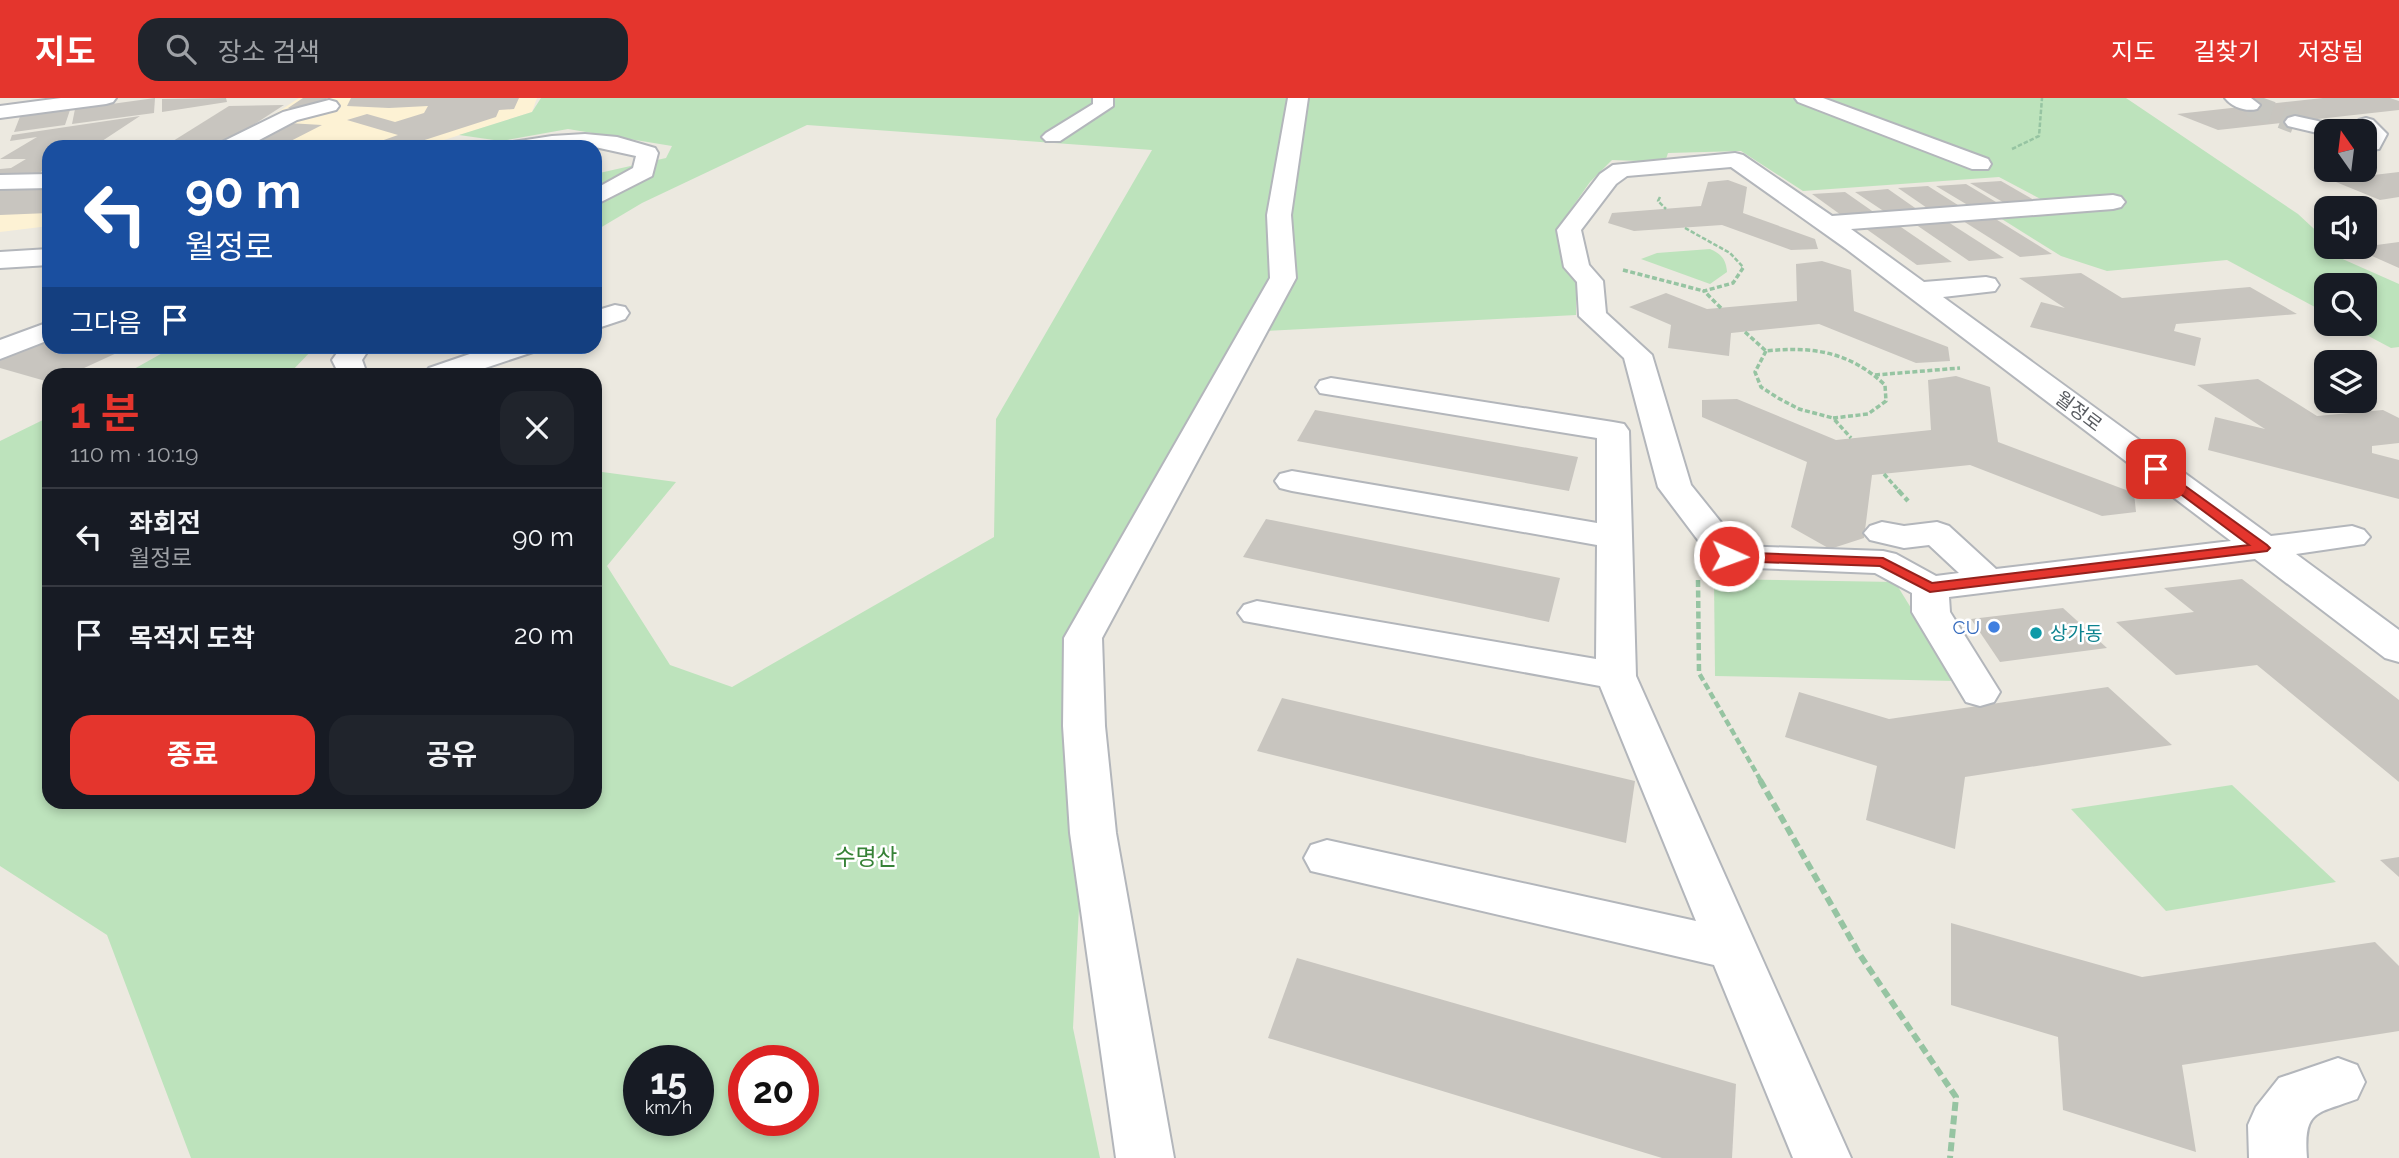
<!DOCTYPE html>
<html lang="ko">
<head>
<meta charset="utf-8">
<style>
  :root { --surface:#171b24; --page:#20242c; --text:#f1f3f6; --muted:#9ea1a6; --line:#363941; --accent:#e4352d }
  body { margin:0; font-family:Raleway,"Noto Sans KR",sans-serif; background:var(--page); color:var(--text); height:100vh; display:flex; flex-direction:column; font-size:26px; white-space:nowrap }
  * { box-sizing:border-box; margin:0 }
  p { font-size:23px; color:var(--muted) }
  .icon { flex:none; width:38px; height:38px; fill:none; stroke:currentColor; stroke-width:2; stroke-linecap:round; stroke-linejoin:round }
  .map { position:relative; flex:1; overflow:hidden }
  .sheet { position:absolute; left:42px; top:270px; width:560px; height:441px; display:flex; flex-direction:column; background:var(--surface); border-radius:21px; box-shadow:0 4px 10px #0003 }
  .sheet>* { flex:none }
  .guide { position:absolute; left:42px; top:42px; width:560px; height:214px; border-radius:21px; box-shadow:0 4px 10px #0003; background:#1a4fa0; color:#fff; overflow:hidden }
  .needle { width:46px; rotate:346deg }
  .buttons { position:absolute; left:2314px; top:21px; display:grid; gap:14px }
  .buttons a { display:grid; place-items:center; width:63px; height:63px; border-radius:14px; background:var(--surface); box-shadow:0 4px 10px #0003; font-size:35px }
  .speed { position:absolute; left:623px; top:947px; display:flex; gap:14px; font-size:35px; font-weight:700; text-align:center }
  .speed>* { display:grid; place-content:center; width:91px; height:91px; border-radius:50%; background:var(--surface); box-shadow:0 4px 10px #0003; line-height:1 }
  .speed small { font-size:18px; font-weight:400 }
  .speed .limit { border:10px solid #d22; background:#fff; color:#111 }
  .pin { position:absolute; display:grid; place-items:center; width:60px; height:60px; color:#fff; margin:-30px; border-radius:14px; box-shadow:0 4px 10px #0006 }
  .me { position:absolute; width:77px; margin:-38px; rotate:92deg; stroke-linejoin:round; filter:drop-shadow(0 0 5px #0008) }
  .turn { display:flex; align-items:center; gap:24px; height:147px; padding:0 28px; font-size:32px }
  .turn .icon { width:91px; height:91px; stroke-width:2.5 }
  .turn b { display:block; font-size:49px; line-height:60px }
  .then { display:flex; align-items:center; height:66px; padding:0 28px; background:#0003; gap:14px; font-size:26px }
  .round { display:grid; place-items:center; flex:none; width:74px; height:74px; border-radius:21px; background:var(--page) }
  .overview { display:flex; align-items:center; justify-content:space-between; height:119px; padding:0 28px }
  h1 { font-size:42px; font-weight:700; line-height:52px; color:var(--accent) }
  .button { display:flex; gap:14px; margin-top:auto; padding:14px 28px }
  .button a { flex:1; height:80px; border-radius:21px; background:var(--accent); color:#fff; font-size:28px; font-weight:700; line-height:80px; text-align:center }
  .button a+a { background:var(--page); color:var(--text) }
  ul { padding:0; list-style:none }
  li { display:flex; align-items:center; gap:21px; height:98px; padding:0 28px; border-top:2px solid var(--line) }
  li div { flex:1 }
  li b { display:block; font-size:26px }
  li em { font-style:normal }
  header { display:flex; align-items:center; gap:42px; box-sizing:border-box; height:98px; padding:0 35px; background:var(--accent); color:#fff }
  header strong { font-size:33px }
  nav { display:flex; gap:38px; margin-inline-start:auto; font-size:24px }
  .search { width:490px; height:63px; background:var(--page); display:flex; align-items:center; gap:18px; box-sizing:border-box; padding:0 24px; border-radius:21px; color:var(--muted); font-size:26px }
  .map>svg:first-child { display:block }
</style>
</head>
<body>
<header>
<strong>지도</strong>
<div class="search"><svg class="icon" aria-label="search" viewBox="0 0 24 24"><circle cx="10" cy="10" r="6"/><path d="M15 15l6 6"/></svg>장소 검색</div>
<nav><a>지도</a><a>길찾기</a><a>저장됨</a></nav>
</header>
<div class="map">
<svg width="2399" height="1060" viewBox="0 0 2399 1060">
  <rect width="100%" height="100%" fill="#ece9e0"/>
  <g fill="#fdf2d4">
    <polygon points="299,0 537,0 532,14 422,49 225,49"/>
    <polygon points="49,85 49,128 0,134 0,87"/>
  </g>
  <g fill="#bde3bc" fill-rule="evenodd">
    <path d="M541 0H2126L2298 116 2326 142V149L2334 150 2329 155 2399 186V249L2391 250 2346 226H2364V187H2326V215L2227 162 2107 173 2061 158 1997 118 2125 108 2112 100 2048 105 1999 79 1803 93 1741 53 1668 55 1665 64 1612 62 1590 84 1559 128 1563 168 1576 181V217L1247 234 1093 528 1073 930 1100 1060H191L107 837 0 768V343L49 319V704H595V373L676 384 607 468 670 567 732 589 994 439 996 321 1152 52 807 27 642 105 595 133V76L666 60 672 48 568 31 501 43 459 37 532 14ZM639 962H698V1022H639ZM744 962H803V1022H744Z"/>
    <path d="M1710 151C1721 156 1726 161 1727 174L1710 186 1641 161 1657 155Z"/>
    <polygon points="175,248 315,248 315,249 289,276 125,276"/>
    <polygon points="1714,481 1895,484 1956,583 1715,578"/>
    <polygon points="2232,687 2336,784 2166,813 2071,711"/>
  </g>
  <g fill="#c8c5bf">
    <polygon points="155,0 154,15 72,26 75,11"/>
    <polygon points="226,0 227,4 162,14 162,1"/>
    <polygon points="303,0 328,0 305,10 288,10"/>
    <polygon points="351,0 519,0 514,11 499,12 496,19 403,49 364,49 398,37 347,22 367,16 395,24 424,15 428,8 389,10 347,8"/>
    <polygon points="2323,0 2390,0 2399,3 2399,12 2218,32 2177,16"/>
    <polygon points="284,7 230,42 173,43 229,8"/>
    <polygon points="71,9 65,27 14,34 21,16"/>
    <polygon points="140,18 93,49 49,49 49,69 34,78 0,79 0,71 11,70 26,61 0,61 37,39 10,43 12,37"/>
    <polygon points="288,25 322,27 279,49 259,49 268,45 250,44"/>
    <polygon points="2399,74 2399,99 2380,102 2331,82"/>
    <polygon points="1728,82 1747,89 1743,115 1815,141 1818,151 1791,152 1722,127 1634,133 1608,125 1612,115 1701,108 1708,84"/>
    <polygon points="2001,83 2039,105 2008,107 1970,85"/>
    <polygon points="1966,86 2001,107 1971,109 1936,88"/>
    <polygon points="1928,88 1961,109 1930,112 1898,90"/>
    <polygon points="49,89 49,115 0,117 0,91"/>
    <polygon points="1888,91 1918,112 1885,114 1855,94"/>
    <polygon points="1845,94 1875,115 1841,117 1812,96"/>
    <polygon points="1994,120 2052,156 2020,159 1963,123"/>
    <polygon points="1948,124 2004,160 1969,163 1915,126"/>
    <polygon points="1898,127 1952,164 1917,167 1865,130"/>
    <polygon points="2399,144 2399,170 2354,150"/>
    <polygon points="1822,163 1851,172 1854,213 1948,249 1950,263 1916,265 1819,226 1731,235 1729,258 1668,250 1671,227 1629,209 1666,195 1707,211 1797,203 1796,166"/>
    <polygon points="2081,175 2122,200 2250,189 2297,216 2176,226 2174,233 2201,240 2195,268 2030,229 2041,204 2065,210 2019,180"/>
    <polygon points="49,237 49,248 132,248 71,276 49,276 49,284 0,270 0,259"/>
    <polygon points="1956,278 1990,289 1998,344 2134,395 2136,414 2102,418 1970,367 1872,377 1864,440 1830,451 1791,429 1807,364 1702,319 1702,302 1737,301 1836,342 1931,332 1928,282"/>
    <polygon points="2258,281 2317,318 2383,312 2399,320 2399,345 2372,348 2372,355 2399,362 2399,401 2208,352 2215,319 2265,331 2197,287"/>
    <polygon points="1315,312 1578,359 1569,393 1297,343"/>
    <polygon points="1266,421 1560,480 1549,524 1243,459"/>
    <polygon points="2242,481 2399,602 2399,684 2257,567 2176,577 2116,524 2194,514 2164,490"/>
    <polygon points="2063,510 2107,550 2000,564 1971,521"/>
    <polygon points="2108,589 2172,647 1965,679 1955,751 1866,722 1877,668 1785,639 1799,594 1889,621"/>
    <polygon points="1282,600 1635,683 1626,745 1257,653"/>
    <polygon points="2399,759 2399,779 2380,762"/>
    <polygon points="1951,825 2142,879 2375,844 2399,868 2399,933 2182,967 2196,1054 2063,1012 2058,939 1951,907"/>
    <polygon points="1297,860 1736,986 1732,1060 1662,1060 1268,940"/>
  </g>
  <g fill="none" stroke-linecap="round" stroke-linejoin="round">
    <polyline stroke="#c7c6c0" stroke-width="23" stroke-dasharray="23 11" stroke-linecap="butt" points="2250,7 2295,24"/>
    <defs>
      <g id="minor">
        <polygon points="61,0 116,0 113,4 106,6 0,20 0,8"/>
        <polygon points="1093,0 1113,0 1113,8 1060,43 1046,43 1042,39 1046,35 1093,6"/>
        <polygon points="1288,0 1308,0 1291,117 1296,180 1102,540 1105,628 1116,735 1174,1060 1116,1060 1070,735 1063,628 1064,540 1270,180 1267,117"/>
        <polygon points="1795,0 1823,0 1988,61 1991,66 1988,71 1972,71 1798,4"/>
        <path d="M2225 0H2251L2260 7 2257 11C2246 14 2232 9 2225 0Z"/>
        <polygon points="329,2 336,4 339,8 336,12 297,22 246,49 219,49 222,44 283,14"/>
        <polygon points="2295,18 2345,29 2348,33 2326,33 2326,37 2288,28 2285,24 2288,20"/>
        <polygon points="2366,20 2373,22 2387,36 2379,51 2364,53 2364,33 2356,26 2359,22"/>
        <polygon points="585,36 617,39 655,50 658,55 652,78 595,107 595,91 633,70 636,58 595,49 510,49 513,44 552,38"/>
        <path d="M1735 55 1743 57 1832 118 2113 97 2121 99 2125 104 2121 109 2113 111 1851 131 1924 184 1986 179 1995 181 1999 187 1995 193 1943 199 2271 438 2352 428 2364 432 2370 439 2364 446 2296 456 2399 532V564L2385 560 2255 461 1949 499 1950 514 2000 594 1994 604 1980 608 1966 604 1912 514V495L1875 475 1729 469 1716 466 1658 389 1624 260 1579 218 1577 184 1564 169 1557 132 1600 76 1613 67ZM1731 69 1845 150 2231 443 1996 471 1949 428 1937 424 1904 428 1882 424 1870 428 1864 435 1870 442 1904 450 1929 447 1959 475 1936 478 1896 456 1883 453 1740 448 1691 387 1652 257 1606 215 1603 183 1589 167 1581 132 1616 86 1627 78Z"/>
        <polygon points="49,76 49,90 0,91 0,77"/>
        <polygon points="49,151 49,167 0,170 0,154"/>
        <polygon points="615,207 625,209 629,215 625,221 595,231 595,213"/>
        <polygon points="49,224 49,242 0,261 0,242"/>
        <polygon points="342,248 371,248 362,262 367,276 339,276 332,262"/>
        <polygon points="493,248 537,248 533,254 467,276 424,276 429,270"/>
        <polygon points="1331,280 1613,324 1624,326 1629,333 1636,578 1851,1060 1793,1060 1714,867 1311,773 1304,760 1311,747 1327,742 1696,823 1600,588 1244,523 1238,515 1244,507 1257,503 1596,561 1597,447 1292,393 1280,390 1275,383 1280,376 1292,373 1597,425 1597,340 1320,295 1316,289 1320,283"/>
        <path d="M2338 960 2357 967 2365 984 2357 1001C2317 1016 2303 1011 2307 1060H2249L2248 1027 2256 1009 2279 980Z"/>
      </g>
    </defs>
    <use href="#minor" stroke="#b3b6bb" stroke-width="4"/>
    <g stroke="#96c4a2" stroke-width="2.5" stroke-dasharray="4.5 2" stroke-linecap="butt">
      <polyline points="2012,51 2039,38 2042,0"/>
      <polyline points="1660,99 1658,103 1666,111"/>
      <polyline points="1685,130 1730,155 1743,169 1742,171"/>
    </g>
    <g stroke="#96c4a2" stroke-width="3.5" stroke-dasharray="5 2.5" stroke-linecap="butt">
      <polyline points="1623,172 1704,193"/>
      <polyline points="1721,210 1704,193 1733,185 1743,170"/>
      <path d="M1745 234 1766 253C1813 248 1850 254 1885 287L1886 303 1868 316 1833 320 1851 340"/>
      <polyline points="1766,253 1755,274 1761,289 1778,300 1799,311 1833,320"/>
      <polyline points="1875,277 1960,270"/>
      <polyline points="1884,376 1900,394"/>
    </g>
    <g stroke="#96c4a2" stroke-width="4.5" stroke-dasharray="7 3.5" stroke-linecap="butt">
      <polyline points="1898,392 1908,403"/>
      <polyline points="1698,482 1699,575 1761,683"/>
    </g>
    <polyline stroke="#96c4a2" stroke-width="6" stroke-dasharray="9 4.5" stroke-linecap="butt" points="1760,682 1860,857 1956,999 1950,1060"/>
    <use href="#minor" fill="#fff" fill-rule="evenodd"/>
  </g>
  <polygon fill="#e4352d" stroke="#94221d" stroke-width="2" points="2156,367 2267,447 2270,450 2267,453 1930,494 1880,468 1729,463 1721,458 1729,454 1883,460 1932,485 2249,447 2151,374 2151,368"/>
  <circle fill="#3f7fe0" stroke="#fff" stroke-width="2.5" cx="1994" cy="529" r="7"/>
  <circle fill="#0f9aa8" stroke="#fff" stroke-width="2.5" cx="2036" cy="535" r="7"/>
  <g text-anchor="middle" dominant-baseline="central" stroke-width="5" stroke-linejoin="round" paint-order="stroke">
    <g font-size="19" fill="#595c61" stroke="#fff">
      <text transform="translate(2079 313) rotate(37)">월정로</text>
    </g>
    <g font-size="19" fill="#366cbe" stroke="#fff" text-anchor="end">
      <text x="1980" y="529">CU</text>
    </g>
    <g font-size="19" fill="#0d838f" stroke="#fff" text-anchor="start">
      <text x="2050" y="535">상가동</text>
    </g>
    <g font-size="23" fill="#368237" stroke="#fff">
      <text x="866" y="758">수명산</text>
    </g>
  </g>
</svg>
<div class="buttons">
<a><svg class="needle" viewBox="-14 -14 28 28"><path d="M0-13l5 13h-10z" fill="#e53935"/><path d="M0 13l5-13h-10z" fill="#9ea1a6"/></svg></a>
<a><svg class="icon" aria-label="sound" viewBox="0 0 24 24"><path d="M4 9h4l5-4v14l-5-4H4zM17 9q2 3 0 6"/></svg></a>
<a><svg class="icon" aria-label="search" viewBox="0 0 24 24"><circle cx="10" cy="10" r="6"/><path d="M15 15l6 6"/></svg></a>
<a><svg class="icon" aria-label="layers" viewBox="0 0 24 24"><path d="M12 4l9 5-9 5-9-5zM3 14l9 5 9-5"/></svg></a>
</div>
<div class="speed"><div>15<small>km/h</small></div><div class="limit">20</div></div>
<div class="pin" style="left:2156px;top:371px;background:#d93025"><svg class="icon" aria-label="arrive" viewBox="0 0 24 24"><path d="M6 21V4h12l-3 4 3 4H6"/></svg></div>
<svg class="me" style="left:1729px;top:458px" viewBox="-20 -20 40 40"><circle r="17" fill="#e4352d" stroke="#fff" stroke-width="3"/><path d="M0-11L8 9 0 5-8 9z" fill="#fff"/></svg>
<div class="guide">
<div class="turn"><svg class="icon" aria-label="left" viewBox="0 0 24 24"><path d="M17 20v-9H6M10 6l-5 5 5 5"/></svg><div><b>90 m</b>월정로</div></div>
<div class="then">그다음<svg class="icon" aria-label="arrive" viewBox="0 0 24 24"><path d="M6 21V4h12l-3 4 3 4H6"/></svg></div>
</div>
<section class="sheet">
<div class="overview"><div><h1>1 분</h1><p>110 m · 10:19</p></div><a class="round"><svg class="icon" aria-label="close" viewBox="0 0 24 24"><path d="M6 6l12 12M18 6L6 18"/></svg></a></div>
<ul>
<li><svg class="icon" aria-label="left" viewBox="0 0 24 24"><path d="M17 20v-9H6M10 6l-5 5 5 5"/></svg><div><b>좌회전</b><p>월정로</p></div><em>90 m</em></li>
<li><svg class="icon" aria-label="arrive" viewBox="0 0 24 24"><path d="M6 21V4h12l-3 4 3 4H6"/></svg><div><b>목적지 도착</b></div><em>20 m</em></li>
</ul>
<div class="button"><a>종료</a><a>공유</a></div>
</section>
</div>
</body>
</html>
